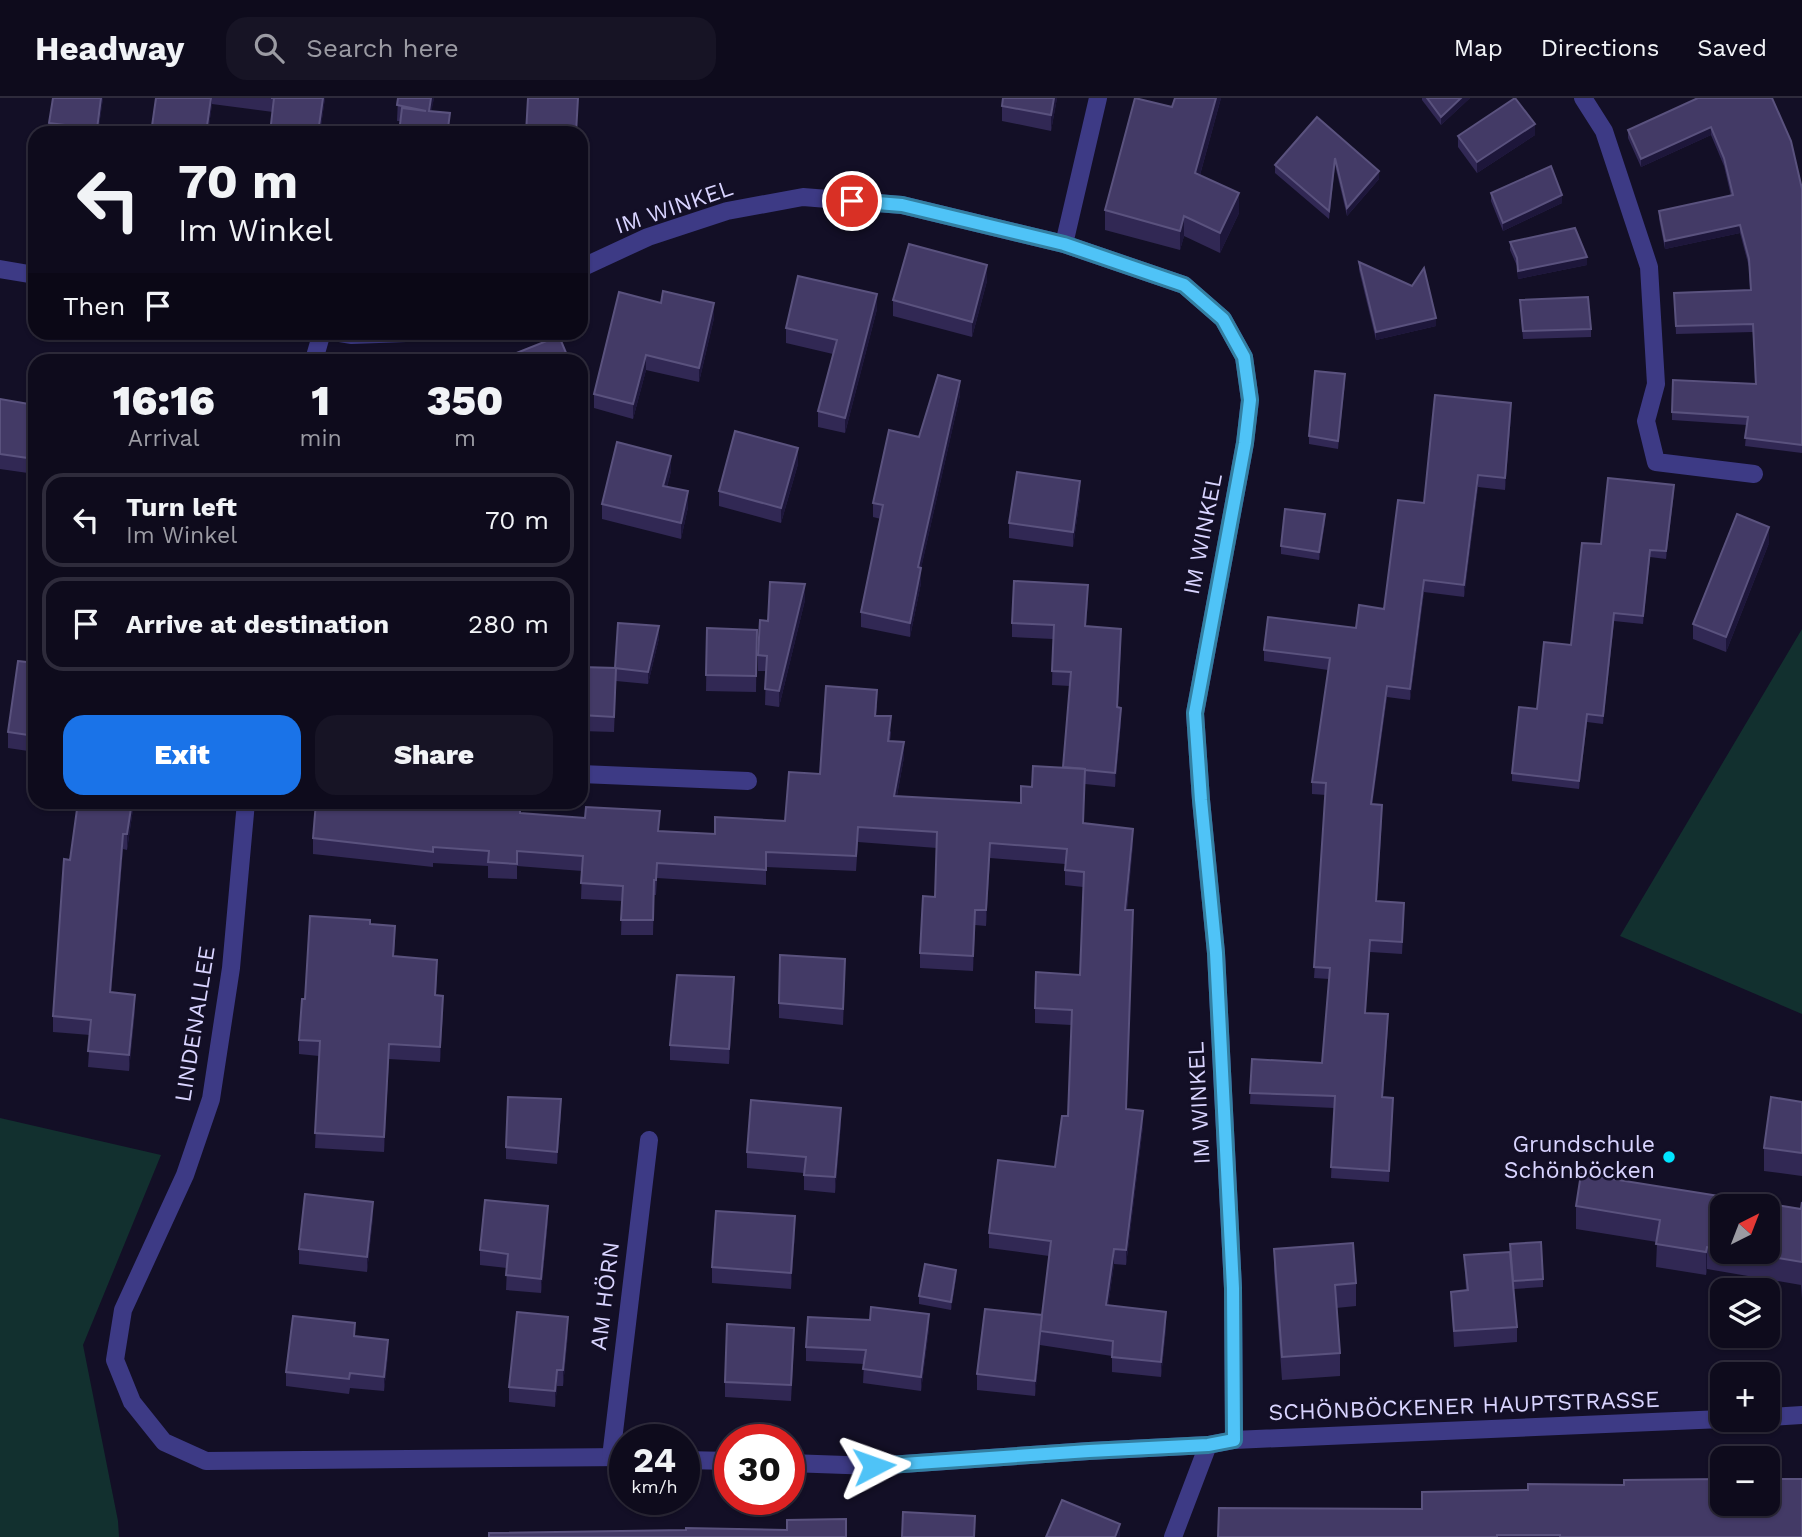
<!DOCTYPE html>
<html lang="en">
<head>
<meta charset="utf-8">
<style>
  :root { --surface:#0e0b1c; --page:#171425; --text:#f1f3f6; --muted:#9b9ba3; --line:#2e2b3b; --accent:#1a73e8 }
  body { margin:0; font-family:"Work Sans",sans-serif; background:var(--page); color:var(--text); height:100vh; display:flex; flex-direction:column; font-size:26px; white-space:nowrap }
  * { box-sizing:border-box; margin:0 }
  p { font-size:23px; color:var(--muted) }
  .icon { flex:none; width:38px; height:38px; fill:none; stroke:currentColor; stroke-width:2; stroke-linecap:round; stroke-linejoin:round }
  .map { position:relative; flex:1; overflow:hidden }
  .drawer { position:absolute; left:28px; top:256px; width:560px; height:455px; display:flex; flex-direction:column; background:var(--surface); border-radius:21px; box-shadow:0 2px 5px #0004,0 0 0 2px var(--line) }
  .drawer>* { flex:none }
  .banner { position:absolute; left:28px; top:28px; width:560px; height:214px; border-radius:21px; box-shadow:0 2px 5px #0004,0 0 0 2px var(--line); background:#0e0b1c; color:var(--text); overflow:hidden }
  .needle { width:46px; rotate:42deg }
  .controls { position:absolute; left:1710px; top:1096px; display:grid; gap:14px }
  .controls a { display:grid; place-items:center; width:70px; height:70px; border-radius:14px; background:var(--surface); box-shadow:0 2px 5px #0004,0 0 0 2px var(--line); font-size:35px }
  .speed { position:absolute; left:609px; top:1326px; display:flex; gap:14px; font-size:35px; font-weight:700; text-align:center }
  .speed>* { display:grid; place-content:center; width:91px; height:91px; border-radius:50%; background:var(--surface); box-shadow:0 2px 5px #0004,0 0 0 2px var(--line); line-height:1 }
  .speed small { font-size:18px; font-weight:400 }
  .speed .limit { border:10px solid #d22; background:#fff; color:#111 }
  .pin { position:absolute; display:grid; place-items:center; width:60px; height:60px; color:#fff; margin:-30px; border:4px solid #fff; border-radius:50%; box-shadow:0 2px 7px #0007 }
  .me { position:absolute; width:77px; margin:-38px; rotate:86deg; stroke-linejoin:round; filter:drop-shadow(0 0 5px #0008) }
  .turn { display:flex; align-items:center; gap:24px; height:147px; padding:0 35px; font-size:32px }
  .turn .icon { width:91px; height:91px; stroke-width:2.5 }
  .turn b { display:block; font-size:49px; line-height:60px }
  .then { display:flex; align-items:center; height:66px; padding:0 35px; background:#0003; gap:14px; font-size:26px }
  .eta { display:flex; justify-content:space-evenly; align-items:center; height:119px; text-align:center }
  .eta b { font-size:42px; font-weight:800; line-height:49px }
  .action { display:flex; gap:14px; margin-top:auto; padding:14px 35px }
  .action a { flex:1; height:80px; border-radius:21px; background:var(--accent); color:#fff; font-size:28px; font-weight:800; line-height:80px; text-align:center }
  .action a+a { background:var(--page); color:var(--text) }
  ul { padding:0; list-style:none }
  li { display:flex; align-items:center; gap:21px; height:94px; margin:0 14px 10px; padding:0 21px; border:4px solid var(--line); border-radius:21px }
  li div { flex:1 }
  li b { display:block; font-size:26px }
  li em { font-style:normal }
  header { display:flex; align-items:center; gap:42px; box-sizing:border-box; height:98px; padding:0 35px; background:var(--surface); border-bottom:2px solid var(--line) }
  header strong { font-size:33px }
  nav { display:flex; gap:38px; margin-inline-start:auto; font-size:24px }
  .search { width:490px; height:63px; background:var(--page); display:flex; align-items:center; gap:18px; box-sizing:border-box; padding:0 24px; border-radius:21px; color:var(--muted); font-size:26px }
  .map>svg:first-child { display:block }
</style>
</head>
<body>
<header>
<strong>Headway</strong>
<div class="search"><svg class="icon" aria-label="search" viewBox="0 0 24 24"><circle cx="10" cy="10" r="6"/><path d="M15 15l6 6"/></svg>Search here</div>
<nav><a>Map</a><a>Directions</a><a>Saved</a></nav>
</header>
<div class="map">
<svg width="1802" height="1439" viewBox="0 0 1802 1439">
  <rect width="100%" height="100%" fill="#130f26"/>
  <g fill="#12302f">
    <polygon points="1802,531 1802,916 1620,838"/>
    <polygon points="0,1020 161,1057 83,1247 118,1423 119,1439 0,1439"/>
  </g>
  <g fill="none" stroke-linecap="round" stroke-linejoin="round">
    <g stroke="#3d3a85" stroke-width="18">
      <polyline points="1583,0 1604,33 1649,169 1656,286 1646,323 1656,364 1754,376"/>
      <polyline points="1064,146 1098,0"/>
      <polyline points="581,170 648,139 727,113 803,99 902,107 1064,146 1184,187 1223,221 1244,259 1250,302 1245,345 1195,615 1201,702 1216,855 1233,1190 1234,1342"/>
      <polyline points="0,171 35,177"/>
      <polyline points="334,234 352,237 433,234"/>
      <polyline points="314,262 322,234"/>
      <polyline points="581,676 748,683"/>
      <polyline points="246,704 231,870 211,1001 185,1077 123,1212 115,1262 132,1304 164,1344 206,1363 625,1359"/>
      <polyline points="1768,1319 1802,1317"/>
      <polyline points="611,1359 649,1042"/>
      <polyline points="684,1362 730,1363"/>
      <polyline points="789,1365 874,1368 1089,1353 1208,1347 1234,1342 1722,1321"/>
      <polyline points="1173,1439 1208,1347"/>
    </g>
  </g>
  <g fill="#312854" fill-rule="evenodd">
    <polygon points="53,0 103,0 98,35 49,35 49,25"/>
    <polygon points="156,0 325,0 320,35 270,35 273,14 212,6 208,35 151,35"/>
    <polygon points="398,0 434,0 431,13 401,23 397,23"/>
    <polygon points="1057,0 1051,33 1002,23 1002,8"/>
    <polygon points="1175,0 1221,0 1200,77 1239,115 1220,155 1184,138 1180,152 1105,132 1105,112 1172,9"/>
    <polygon points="1422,0 1470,0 1441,27 1422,2"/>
    <polygon points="1695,0 1772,0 1802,91 1802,355 1745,348 1747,327 1672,322 1672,314 1755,286 1753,234 1676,236 1674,195 1750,192 1749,169 1740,135 1665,151 1659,121 1659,113 1731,98 1724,68 1711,37 1641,69 1628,40 1628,32 1696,1"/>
    <polygon points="1317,19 1379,81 1347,118 1335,67 1329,121 1275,75 1275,67"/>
    <polygon points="1535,37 1477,75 1458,49 1458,38"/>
    <polygon points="1491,95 1562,105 1503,133 1491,103"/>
    <polygon points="1510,144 1587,167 1518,181 1517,168 1510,152"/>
    <polygon points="1359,164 1436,228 1376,242 1359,172"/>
    <polygon points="987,183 972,239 893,218 893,202"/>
    <polygon points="619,194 714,220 699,284 646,272 633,321 594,310 594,296"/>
    <polygon points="1520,202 1591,231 1591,239 1523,241"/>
    <polygon points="877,211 845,335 818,329 818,313 833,256 786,245 786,230"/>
    <polygon points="1345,284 1338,351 1309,346 1309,338"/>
    <polygon points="960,297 921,470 921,485 910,539 861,529 861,514 881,421 873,419 873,405 919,339"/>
    <polygon points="0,301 35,307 35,376 0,371"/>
    <polygon points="1511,317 1505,392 1478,389 1464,499 1424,494 1410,602 1387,599 1372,706 1382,719 1377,803 1404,817 1402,856 1370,854 1365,915 1388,928 1383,999 1393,1012 1389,1084 1331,1080 1334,1010 1250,1006 1252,961 1322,965 1329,881 1314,880 1326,697 1312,696 1312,684 1328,572 1264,563 1264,552 1356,530 1384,511 1424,405"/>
    <polygon points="798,366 781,425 719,408 719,393"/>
    <polygon points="671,373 667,389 688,409 681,441 602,421 602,406"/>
    <polygon points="1674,394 1666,461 1650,459 1643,526 1614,523 1603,626 1587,624 1579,691 1512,683 1512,675 1537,611 1571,547 1601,446"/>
    <polygon points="1080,399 1073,449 1009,440 1009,425"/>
    <polygon points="1325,424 1319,462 1281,456 1281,448"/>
    <polygon points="1769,445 1726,554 1693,541 1693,526"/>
    <polygon points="1088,501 1086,528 1121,545 1118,609 1121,624 1115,689 1085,686 1083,726 1133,746 1127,812 1133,827 1126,1011 1143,1028 1126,1167 1114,1166 1108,1208 1166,1230 1161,1279 1112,1274 1112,1258 1040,1247 1035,1298 977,1292 977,1276 1042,1217 1049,1158 989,1150 989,1135 1055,1069 1068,1018 1071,927 1035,925 1035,910 1080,877 1083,789 1065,787 1065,766 990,760 986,828 975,827 973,873 920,870 920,855 935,799 937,750 858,744 856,773 766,769 766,787 657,780 656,797 654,797 653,837 621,837 622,803 581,801 582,773 517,768 517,781 488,780 488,768 433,765 433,769 313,756 313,740 520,715 659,734 715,736 785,723 820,676 877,607 876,618 891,634 890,643 904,659 897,698 1021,705 1032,689 1063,669 1070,588 1052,587 1053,541 1012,539 1012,525"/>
    <polygon points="805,502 779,609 765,607 766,573 758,573 758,557 768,523"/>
    <polygon points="707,530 757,532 756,594 706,593"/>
    <polygon points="659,540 648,586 616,583 614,634 581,633 581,569 615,570"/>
    <polygon points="35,565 35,654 8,650 8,634"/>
    <polygon points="78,704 134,704 127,752 123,751 111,895 135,912 129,973 88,969 90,937 53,934 53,918 70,762"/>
    <polygon points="370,826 395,843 394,858 437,877 436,898 443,913 440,964 389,961 384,1054 315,1050 319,958 299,956 299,942 305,901"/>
    <polygon points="845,876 843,927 779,920 779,905"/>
    <polygon points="734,894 729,966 670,962 670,947"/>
    <polygon points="1802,1004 1802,1078 1764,1073 1764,1050"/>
    <polygon points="561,1014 557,1066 506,1061 506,1049"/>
    <polygon points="841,1025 835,1095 804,1092 804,1075 747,1070 747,1054"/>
    <path d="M1581 1076 1801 1111 1802 1104V1201L1801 1187 1707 1171 1706 1177 1656 1169 1657 1144 1576 1131V1108ZM1722 1108H1768V1153H1722Z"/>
    <polygon points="373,1119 367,1174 299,1166 299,1151"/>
    <polygon points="548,1122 541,1195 506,1192 507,1170 480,1167 480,1152"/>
    <polygon points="795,1134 791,1191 712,1185 712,1169"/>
    <polygon points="1274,1151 1356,1185 1356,1208 1336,1210 1340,1255 1340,1278 1282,1282 1274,1173"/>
    <polygon points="1464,1157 1543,1181 1543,1189 1514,1191 1517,1229 1517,1244 1454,1249 1451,1194 1466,1192"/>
    <polygon points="956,1180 951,1212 919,1206 919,1198"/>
    <polygon points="870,1222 929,1230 921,1293 863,1285 864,1266 806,1263 806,1249"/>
    <polygon points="568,1235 563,1288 557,1288 555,1309 509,1304 509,1289"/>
    <polygon points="355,1238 388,1256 384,1293 350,1290 349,1296 286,1288 286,1274"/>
    <polygon points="794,1245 791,1303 725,1299 725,1284"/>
    <polygon points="1624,1387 1802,1439 1218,1439 1422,1411 1528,1392"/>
  </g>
  <g fill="#1d163a">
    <polygon points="101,0 103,0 98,35 97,35"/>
    <polygon points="211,0 212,0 212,6 208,35 206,35"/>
    <polygon points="323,0 325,0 320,35 318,35"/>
    <polygon points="431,0 434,0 429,28 429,13"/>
    <polygon points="1054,0 1057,0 1051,33 1051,17"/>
    <polygon points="1216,0 1221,0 1195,95 1195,75"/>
    <polygon points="1461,0 1470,0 1441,27 1441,19"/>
    <polygon points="1535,26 1535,37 1477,75 1477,64"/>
    <polygon points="1711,29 1711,37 1641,69 1641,61"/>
    <polygon points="1335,60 1335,67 1329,121 1329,113"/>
    <polygon points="1379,73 1379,81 1347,118 1347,110"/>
    <polygon points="1239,95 1239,115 1220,155 1220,135"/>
    <polygon points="1562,97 1562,105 1503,133 1503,125"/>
    <polygon points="1184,118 1184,138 1180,152 1180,133"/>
    <polygon points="1740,127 1740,135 1665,151 1665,143"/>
    <polygon points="1587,159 1587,167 1518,181 1518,173"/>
    <polygon points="987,167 987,183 972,239 972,224"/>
    <polygon points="877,196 877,211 845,335 845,320"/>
    <polygon points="714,205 714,220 699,284 699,270"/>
    <polygon points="1436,220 1436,228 1376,242 1376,234"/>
    <polygon points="646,257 646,272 633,321 633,306"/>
    <polygon points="1345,276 1345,284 1338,351 1338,343"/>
    <polygon points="960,283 960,297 918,484 918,469"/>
    <polygon points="1511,305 1511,317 1505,392 1505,380"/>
    <polygon points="798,350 798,366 781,425 781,410"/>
    <polygon points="671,358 671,373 663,404 663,388"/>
    <polygon points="1478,377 1478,389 1464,499 1464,487"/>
    <polygon points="1080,383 1080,399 1073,449 1073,434"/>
    <polygon points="1674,387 1674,394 1666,461 1666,453"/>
    <polygon points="688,393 688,409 681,441 681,425"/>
    <polygon points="1325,416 1325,424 1319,462 1319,454"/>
    <polygon points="1769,429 1769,445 1726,554 1726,539"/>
    <polygon points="1650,452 1650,459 1643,526 1643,518"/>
    <polygon points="921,470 921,485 910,539 910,525"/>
    <polygon points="1424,482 1424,494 1410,602 1410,591"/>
    <polygon points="805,486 805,502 779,609 779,593"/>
    <polygon points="1088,487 1088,501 1085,542 1085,528"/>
    <polygon points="1614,515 1614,523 1603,626 1603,618"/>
    <polygon points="659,528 659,540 648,586 648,574"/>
    <polygon points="1387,588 1387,599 1371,718 1371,706"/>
    <polygon points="1121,610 1121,624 1115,689 1115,675"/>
    <polygon points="1587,616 1587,624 1579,691 1579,683"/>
    <polygon points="904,644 904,659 894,713 894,698"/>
    <polygon points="132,704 134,704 127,752 127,736"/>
    <polygon points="1382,707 1382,719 1376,815 1376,803"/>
    <polygon points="1133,731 1133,746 1125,827 1125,812"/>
    <polygon points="123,736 123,751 110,910 110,894"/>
    <polygon points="990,745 990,760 986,828 986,812"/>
    <polygon points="975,812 975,827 973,873 973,858"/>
    <polygon points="1370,842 1370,854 1365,926 1365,915"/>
    <polygon points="734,879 734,894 729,966 729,951"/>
    <polygon points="135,897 135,912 129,973 129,957"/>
    <polygon points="443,898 443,913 440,964 440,949"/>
    <polygon points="1388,916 1388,928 1382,1011 1382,999"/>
    <polygon points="389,946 389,961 384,1054 384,1039"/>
    <polygon points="1393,1000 1393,1012 1389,1084 1389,1073"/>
    <polygon points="561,1001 561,1014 557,1066 557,1054"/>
    <polygon points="841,1010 841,1025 835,1095 835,1079"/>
    <polygon points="1143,1013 1143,1028 1126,1167 1126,1152"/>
    <polygon points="373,1104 373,1119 367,1174 367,1159"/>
    <polygon points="548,1108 548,1122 541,1195 541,1181"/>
    <polygon points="795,1118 795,1134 791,1191 791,1175"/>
    <polygon points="1707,1149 1707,1171 1706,1177 1706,1154"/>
    <polygon points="1114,1151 1114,1166 1106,1223 1106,1207"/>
    <polygon points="956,1172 956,1180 951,1212 951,1204"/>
    <polygon points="1166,1214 1166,1230 1161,1279 1161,1264"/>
    <polygon points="929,1216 929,1230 921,1293 921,1279"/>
    <polygon points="1042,1217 1040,1247 1035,1298 1035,1283"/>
    <polygon points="568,1219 568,1235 563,1288 563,1272"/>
    <polygon points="388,1242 388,1256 384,1293 384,1279"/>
    <polygon points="557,1272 557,1288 555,1309 555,1293"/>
    <polygon points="1120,1426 1120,1439 1115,1439"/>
  </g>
  <g fill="#433a66" stroke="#5a527e" stroke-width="2">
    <polygon points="53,0 101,0 97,31 49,25"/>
    <polygon points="156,0 211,0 206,35 151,35"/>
    <polygon points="271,0 323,0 318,35 270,35 274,0"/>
    <polygon points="398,0 431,0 429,13 450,15 448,30 457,31 456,35 399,35 402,10 426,13 397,7"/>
    <polygon points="528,0 578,0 576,35 526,35"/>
    <polygon points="1003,0 1054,0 1051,17 1002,8"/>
    <polygon points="1135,0 1172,9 1175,0 1216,0 1195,75 1239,95 1220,135 1184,118 1180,133 1105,112"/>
    <polygon points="1427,0 1461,0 1441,19"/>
    <polygon points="1515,0 1535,26 1477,64 1458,38"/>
    <polygon points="1698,0 1772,0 1791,43 1802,91 1802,347 1745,340 1748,319 1672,314 1673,282 1756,286 1753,226 1676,228 1674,195 1751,192 1749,161 1740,127 1665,143 1659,113 1733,97 1724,60 1711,29 1641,61 1628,32"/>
    <polygon points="1317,19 1379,73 1347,110 1335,60 1329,113 1275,67"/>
    <polygon points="1551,68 1562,97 1503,125 1491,95"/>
    <polygon points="1575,130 1587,159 1518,173 1517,160 1510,144"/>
    <polygon points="909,146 987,167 972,224 893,202"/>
    <polygon points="1359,164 1412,188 1424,170 1436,220 1376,234"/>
    <polygon points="798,178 877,196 845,320 818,313 837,242 786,230"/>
    <polygon points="663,193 714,205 699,270 646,257 633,306 594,296 619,194 661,205"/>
    <polygon points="1588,199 1591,231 1523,233 1520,202"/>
    <polygon points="559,238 569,262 499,262"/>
    <polygon points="1315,273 1345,276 1338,343 1309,338"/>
    <polygon points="938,277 960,283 918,469 921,470 910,525 861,514 883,407 873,405 889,332 919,339"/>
    <polygon points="1435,297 1511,305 1505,380 1478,377 1464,487 1424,482 1410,591 1387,588 1371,706 1382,707 1376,803 1404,805 1402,844 1370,842 1365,915 1388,916 1382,999 1393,1000 1389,1073 1331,1069 1335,998 1250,995 1252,961 1322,965 1330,870 1314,869 1326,685 1312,684 1330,560 1264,552 1268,519 1356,530 1359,507 1384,511 1398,402 1424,405"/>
    <polygon points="0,301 35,307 35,361 0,356"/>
    <polygon points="735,333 798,350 781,410 719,393"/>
    <polygon points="617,344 671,358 663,388 688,393 681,425 602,406"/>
    <polygon points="1017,374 1080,383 1073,434 1009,425"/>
    <polygon points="1608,380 1674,387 1666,453 1650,452 1643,518 1614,515 1603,618 1587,616 1579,683 1512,675 1519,609 1537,611 1544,544 1571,547 1582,445 1601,446"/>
    <polygon points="1285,411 1325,416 1319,454 1281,448"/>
    <polygon points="1737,416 1769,429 1726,539 1693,526"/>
    <polygon points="1014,483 1088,487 1085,528 1121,531 1117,609 1121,610 1115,675 1085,672 1085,671 1063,669 1071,574 1052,573 1054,527 1012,525"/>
    <polygon points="770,484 805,486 779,593 765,591 767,558 758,557 760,522 768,523"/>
    <polygon points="618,525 659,528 648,574 615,570"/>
    <polygon points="707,530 757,532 756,578 706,577"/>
    <polygon points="18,563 35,565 35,638 8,634"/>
    <polygon points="581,569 616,570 614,619 581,617"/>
    <polygon points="826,588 877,592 875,618 891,618 888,643 904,644 894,698 1021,705 1021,688 1032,689 1033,668 1085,671 1083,725 1133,731 1125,812 1133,812 1126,1011 1143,1013 1126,1152 1114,1151 1106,1207 1166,1214 1161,1264 1112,1259 1113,1243 1040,1233 1051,1143 989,1135 998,1062 1055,1069 1062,1018 1068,1018 1072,912 1035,910 1036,874 1080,877 1084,774 1065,772 1067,751 990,745 986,812 975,812 973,858 920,855 923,798 935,799 937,734 858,729 856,758 766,754 766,772 657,765 656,782 654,782 653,822 621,822 623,788 581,785 583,758 517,753 517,766 488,764 489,753 433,749 433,754 313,740 316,704 391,704 411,705 411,704 520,704 520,715 585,720 586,709 660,713 658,733 715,736 715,719 785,723 789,674 820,676"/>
    <polygon points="78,704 132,704 127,736 123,736 110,894 135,897 129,957 88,953 91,922 53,918 64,761 70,762"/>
    <polygon points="310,818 370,822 370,826 395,828 393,858 437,862 435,897 443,898 440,949 389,946 384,1039 315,1035 320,943 299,942 302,901 305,901"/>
    <polygon points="780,857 845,861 843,911 779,905"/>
    <polygon points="677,877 734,879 729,951 670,947"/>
    <polygon points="508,999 561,1001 557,1054 506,1049"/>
    <polygon points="1771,999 1802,1004 1802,1055 1764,1050"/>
    <polygon points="751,1002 841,1010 835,1079 804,1077 806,1059 747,1054"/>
    <polygon points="1581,1076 1801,1111 1802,1104 1802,1164 1736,1153 1768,1153 1768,1108 1722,1108 1722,1151 1707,1149 1706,1154 1656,1146 1660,1122 1576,1108"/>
    <polygon points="305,1096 373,1104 367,1159 299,1151"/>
    <polygon points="485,1102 548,1108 541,1181 506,1177 508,1156 480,1152"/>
    <polygon points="716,1113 795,1118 791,1175 712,1169"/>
    <polygon points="1541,1144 1543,1181 1513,1183 1510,1146"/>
    <polygon points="1353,1145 1356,1185 1335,1187 1340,1255 1282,1259 1274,1151"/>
    <polygon points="1510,1154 1517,1229 1454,1233 1451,1194 1468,1192 1464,1157"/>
    <polygon points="925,1166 956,1172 951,1204 919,1198"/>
    <polygon points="871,1209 929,1216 921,1279 863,1271 866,1252 806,1249 808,1219 870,1222"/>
    <polygon points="985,1211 1042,1217 1035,1283 977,1276"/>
    <polygon points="517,1214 568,1219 563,1272 557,1272 555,1293 509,1289"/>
    <polygon points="293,1218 355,1225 354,1238 388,1242 384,1279 350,1275 349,1281 286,1274"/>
    <polygon points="727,1226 794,1230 791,1287 725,1284"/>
    <polygon points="1722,1381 1722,1405 1768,1405 1768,1381 1802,1381 1802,1439 1560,1439 1560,1437 1497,1437 1497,1439 1218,1439 1219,1410 1422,1411 1422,1394 1528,1392 1528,1386 1624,1387 1624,1382"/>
    <polygon points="1062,1402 1120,1426 1115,1439 1046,1439"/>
    <polygon points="903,1414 975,1418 974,1439 902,1439"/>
    <polygon points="846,1421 846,1439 489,1439 489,1435 686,1432 686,1430 787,1432 787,1422"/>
  </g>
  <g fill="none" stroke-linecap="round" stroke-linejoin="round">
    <defs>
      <polyline id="route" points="852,103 902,107 1064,146 1184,187 1223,221 1244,259 1250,302 1245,345 1195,615 1201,702 1216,855 1233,1190 1234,1342 1208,1347 1089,1353 874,1368"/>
    </defs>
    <use href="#route" stroke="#337fa1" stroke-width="18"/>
    <use href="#route" stroke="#4fc3f7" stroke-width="12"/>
  </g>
  <circle fill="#00e5ff" stroke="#130f26" stroke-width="2.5" cx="1669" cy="1059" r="7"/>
  <g text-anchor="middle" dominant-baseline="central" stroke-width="5" stroke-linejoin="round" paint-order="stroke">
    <g font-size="23" fill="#d9d4ff" stroke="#130f26">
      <text transform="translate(674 109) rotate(-19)">IM WINKEL</text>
      <text transform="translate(1203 436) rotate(-79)">IM WINKEL</text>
      <text transform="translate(195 926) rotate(-81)">LINDENALLEE</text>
      <text transform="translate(1199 1005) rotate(-93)">IM WINKEL</text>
      <text transform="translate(605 1198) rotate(-83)">AM HÖRN</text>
      <text transform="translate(1464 1308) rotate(-2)">SCHÖNBÖCKENER HAUPTSTRASSE</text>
    </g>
    <g font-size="23" fill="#d9d4ff" stroke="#130f26" text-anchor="end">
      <text x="1655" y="1046">Grundschule<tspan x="1655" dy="26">Schönböcken</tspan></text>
    </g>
  </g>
</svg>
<div class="controls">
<a><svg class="needle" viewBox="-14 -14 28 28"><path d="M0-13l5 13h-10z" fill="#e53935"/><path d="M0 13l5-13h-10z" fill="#9b9ba3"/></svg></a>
<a><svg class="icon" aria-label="layers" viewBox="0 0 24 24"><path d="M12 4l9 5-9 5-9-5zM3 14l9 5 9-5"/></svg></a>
<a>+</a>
<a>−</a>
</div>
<div class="speed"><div>24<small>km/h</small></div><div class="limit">30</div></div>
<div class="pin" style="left:852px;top:103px;background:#d93025"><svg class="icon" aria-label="arrive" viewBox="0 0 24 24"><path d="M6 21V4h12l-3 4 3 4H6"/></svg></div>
<svg class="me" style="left:874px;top:1368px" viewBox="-20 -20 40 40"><path d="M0-17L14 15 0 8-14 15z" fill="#4fc3f7" stroke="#fff" stroke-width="4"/></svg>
<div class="banner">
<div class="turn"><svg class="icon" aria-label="left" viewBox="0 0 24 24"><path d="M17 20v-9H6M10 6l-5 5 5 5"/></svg><div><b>70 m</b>Im Winkel</div></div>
<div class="then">Then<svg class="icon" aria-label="arrive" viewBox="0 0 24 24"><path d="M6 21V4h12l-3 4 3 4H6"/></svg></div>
</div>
<section class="drawer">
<div class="eta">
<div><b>16:16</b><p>Arrival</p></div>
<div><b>1</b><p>min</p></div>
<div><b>350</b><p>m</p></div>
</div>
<ul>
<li><svg class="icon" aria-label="left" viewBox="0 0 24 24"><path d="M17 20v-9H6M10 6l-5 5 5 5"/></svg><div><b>Turn left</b><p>Im Winkel</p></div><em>70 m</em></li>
<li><svg class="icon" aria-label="arrive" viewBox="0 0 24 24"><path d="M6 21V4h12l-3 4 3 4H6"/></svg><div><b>Arrive at destination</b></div><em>280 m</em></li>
</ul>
<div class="action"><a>Exit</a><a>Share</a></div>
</section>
</div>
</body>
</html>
